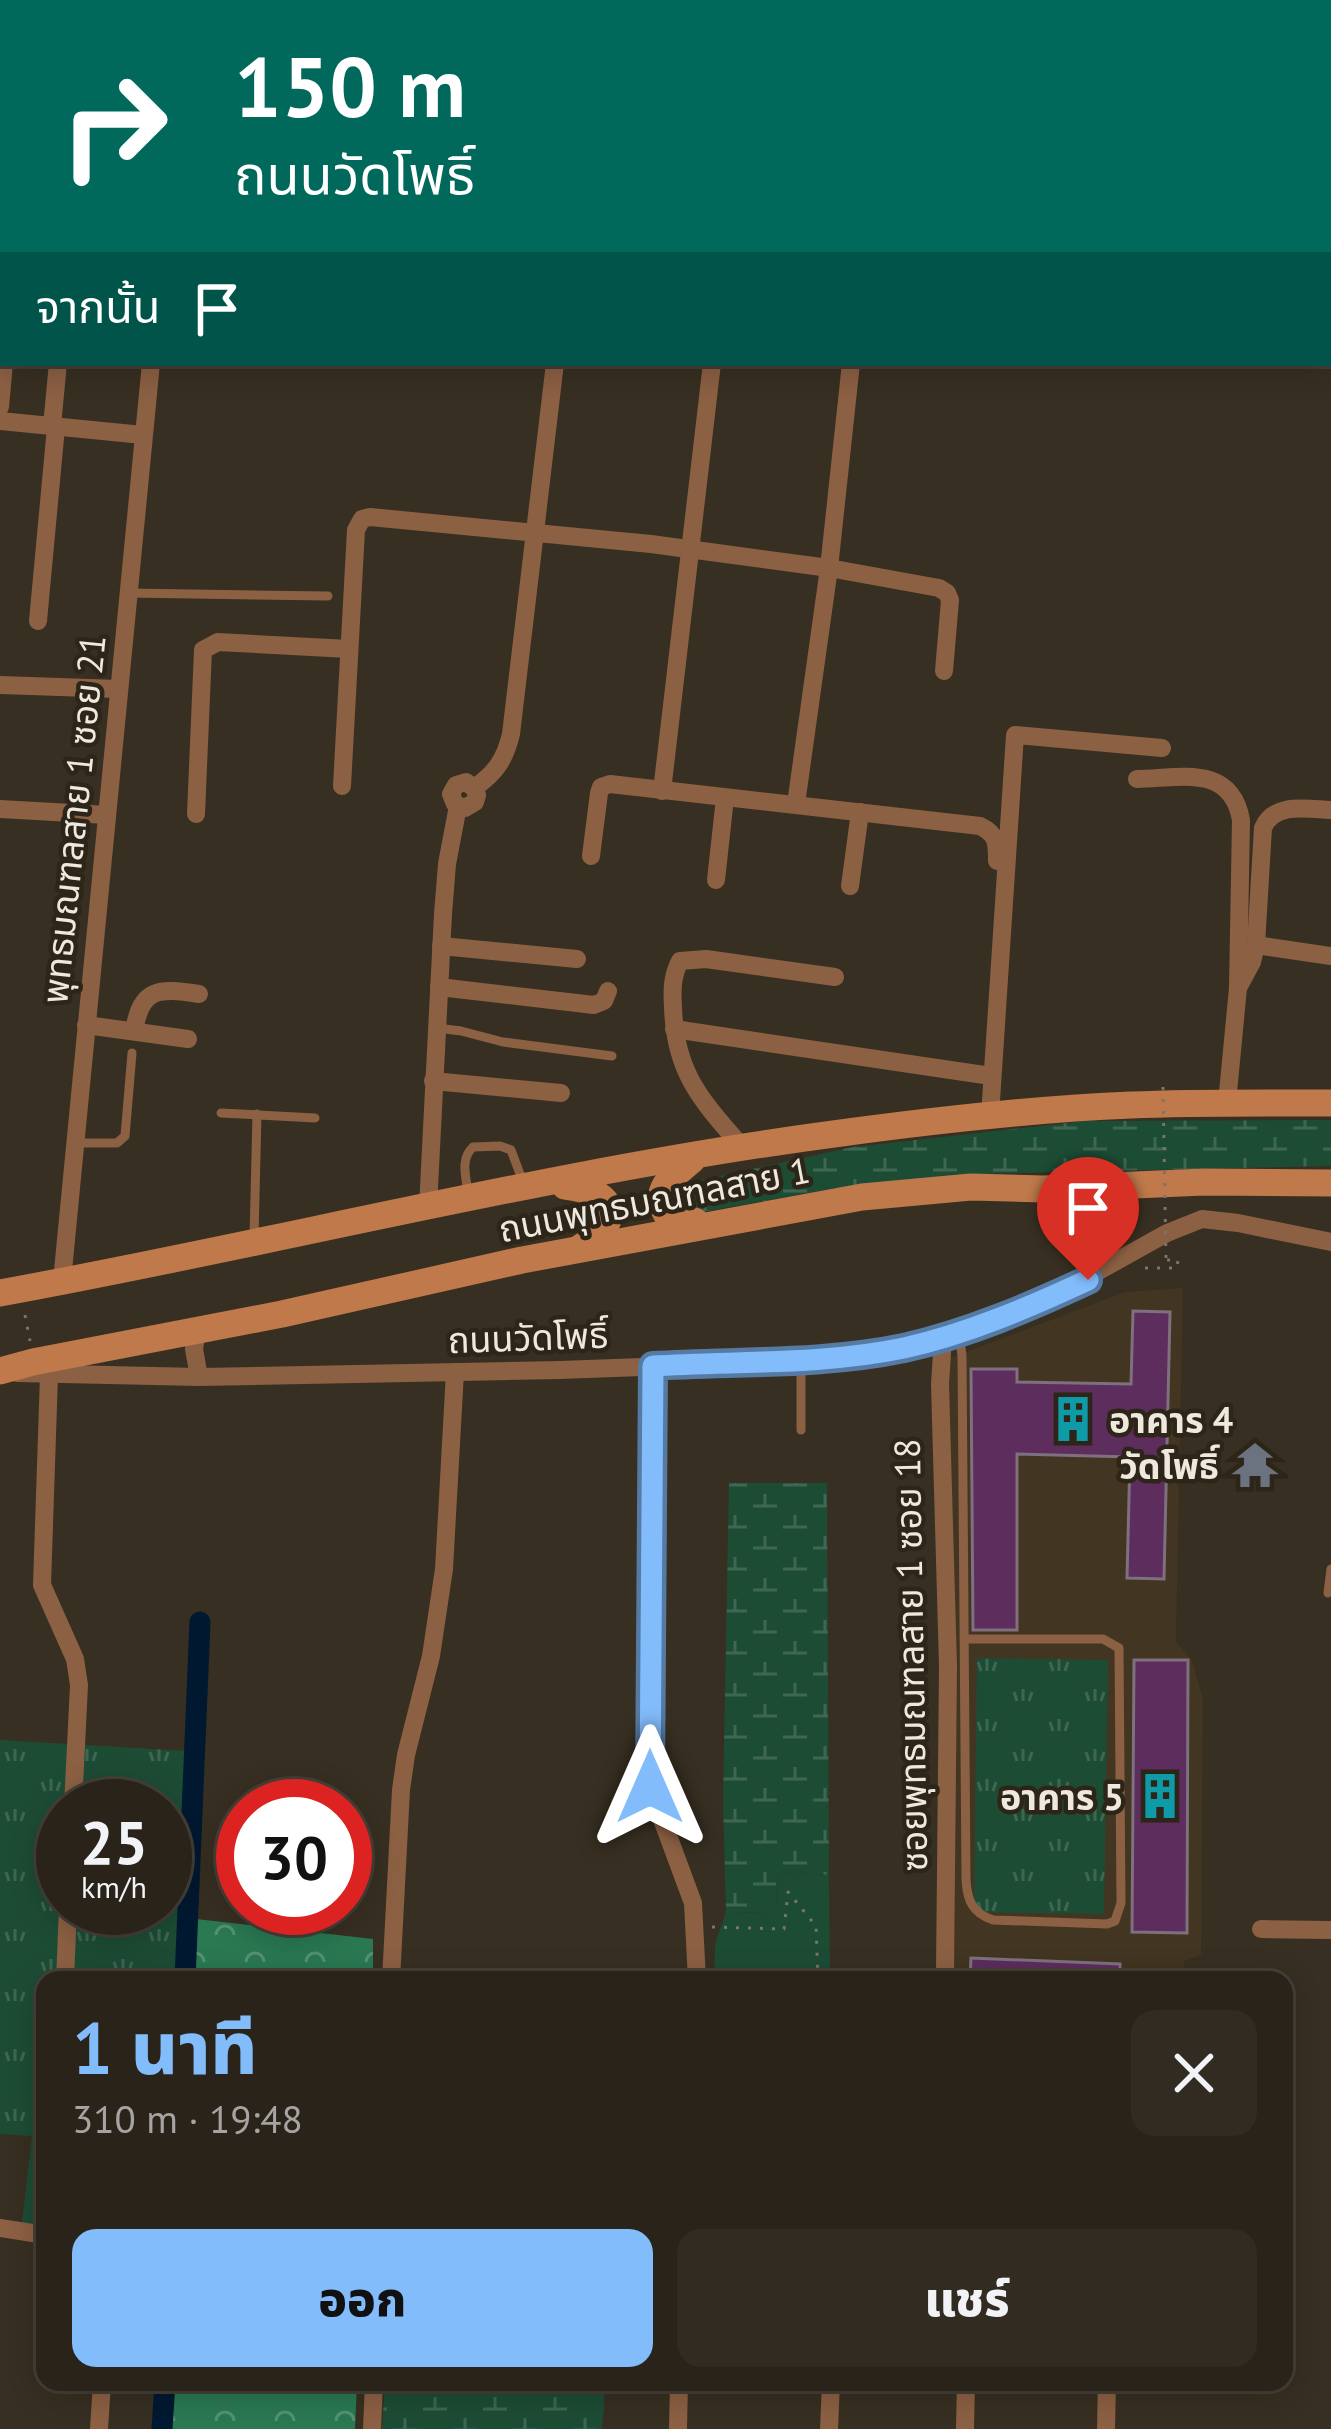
<!DOCTYPE html>
<html lang="th">
<head>
<meta charset="utf-8">
<style>
  :root { --surface:#292319; --page:#312b22; --text:#f1f3f6; --muted:#a5a4a2; --line:#454038; --accent:#83bcfb }
  body { margin:0; font-family:"PT Sans","Noto Sans Thai",sans-serif; background:var(--page); color:var(--text); height:100vh; display:flex; flex-direction:column; font-size:45px; white-space:nowrap }
  * { box-sizing:border-box; margin:0 }
  p { font-size:39px; color:var(--muted) }
  .icon { flex:none; width:66px; height:66px; fill:none; stroke:currentColor; stroke-width:2; stroke-linecap:round; stroke-linejoin:round }
  .map { position:relative; flex:1; overflow:hidden }
  .drawer { position:absolute; left:36px; top:1971px; width:1257px; height:420px; display:flex; flex-direction:column; background:var(--surface); border-radius:24px; box-shadow:0 6px 30px #0003,0 0 0 3px var(--line) }
  .drawer>* { flex:none }
  .guide { position:absolute; left:0px; top:0px; width:1332px; height:366px; box-shadow:0 6px 30px #0003,0 0 0 3px var(--line); background:#00695c; color:#fff; overflow:hidden }
  .speed { position:absolute; left:36px; top:1779px; display:flex; gap:24px; font-size:60px; font-weight:700; text-align:center }
  .speed>* { display:grid; place-content:center; width:156px; height:156px; border-radius:50%; background:var(--surface); box-shadow:0 6px 30px #0003,0 0 0 3px var(--line); line-height:1 }
  .speed small { font-size:30px; font-weight:400 }
  .speed .limit { border:18px solid #d22; background:#fff; color:#111 }
  .pin { position:absolute; display:grid; place-items:center; width:102px; height:102px; color:#fff; margin:-123px -51px; border-radius:50% 50% 50% 0; rotate:-45deg; box-shadow:0 0 12px #0007 }
  .pin .icon { rotate:45deg }
  .me { position:absolute; width:132px; margin:-66px; rotate:0deg; stroke-linejoin:round; filter:drop-shadow(0 0 9px #0008) }
  .turn { display:flex; align-items:center; gap:42px; height:252px; padding:0 36px; font-size:54px }
  .turn .icon { width:156px; height:156px; stroke-width:2.5 }
  .turn b { display:block; font-size:84px; line-height:102px }
  .then { display:flex; align-items:center; height:114px; padding:0 36px; background:#0003; gap:24px; font-size:45px }
  .round { display:grid; place-items:center; flex:none; width:126px; height:126px; border-radius:24px; background:var(--page) }
  .overview { display:flex; align-items:center; justify-content:space-between; height:204px; padding:0 36px }
  h1 { font-size:72px; font-weight:800; line-height:90px; color:var(--accent) }
  .cta { display:flex; gap:24px; margin-top:auto; padding:24px 36px }
  .cta a { flex:1; height:138px; border-radius:24px; background:var(--accent); color:#111; font-size:48px; font-weight:800; line-height:138px; text-align:center }
  .cta a+a { background:var(--page); color:var(--text) }
  .map>svg:first-child { display:block }
</style>
</head>
<body>
<div class="map">
<svg width="1331" height="2429" viewBox="0 0 1331 2429">
  <defs>
    <pattern id="grass-tufts" width="24" height="20" patternUnits="userSpaceOnUse" patternTransform="scale(3)"><rect width="24" height="20" fill="#1d4c35"/><path d="M3 7l-1-3M5 7V3M7 7l1-3M15 17l-1-3M17 17v-4M19 17l1-3" fill="none" stroke="#3e6652"/></pattern>
    <pattern id="forest-crowns" width="20" height="18" patternUnits="userSpaceOnUse" patternTransform="scale(3)"><rect width="20" height="18" fill="#2a7953"/><path d="M2 6a3 3 0 1 1 6 0M12 15a3 3 0 1 1 6 0" fill="none" stroke="#549273"/></pattern>
    <pattern id="wetland-marsh" width="20" height="14" patternUnits="userSpaceOnUse" patternTransform="scale(3)"><rect width="20" height="14" fill="#1d4c35"/><path d="M1 5h8M5 5V1M11 12h8M15 12V8" fill="none" stroke="#3e6652"/></pattern>
  </defs>
  <rect width="100%" height="100%" fill="#372f21"/>
  <polygon fill="#423521" points="1183,1288 1176,1642 1192,1660 1203,1699 1201,1955 1184,1961 1184,1980 950,1980 953,1649 945,1360 1125,1292"/>
  <g fill="url(#grass-tufts)" fill-rule="evenodd">
    <polygon points="977,1658 1108,1660 1104,1914 974,1912"/>
    <path d="M0 1740 204 1752 194 1980H45V2226L22 2223 32 2136 0 2134ZM63 1806H165V1908H63Z"/>
  </g>
  <g fill="url(#forest-crowns)">
    <polygon points="196,1919 373,1939 373,1980 194,1980"/>
    <polygon points="155,2382 357,2382 355,2429 152,2429"/>
  </g>
  <g fill="url(#wetland-marsh)">
    <polygon points="1331,1120 1331,1166 969,1174 830,1189 691,1214 673,1206 675,1190 683,1184 853,1147 1086,1121"/>
    <polygon points="729,1483 827,1483 829,1875 776,1872 777,1913 726,1912 723,1801"/>
    <polygon points="385,2382 605,2387 602,2429 382,2429"/>
  </g>
  <polygon fill="#1d4c35" points="776,1872 829,1875 830,1980 714,1980 715,1944 726,1912 777,1913"/>
  <g fill="none" stroke-linecap="round" stroke-linejoin="round">
    <g stroke="#001931" stroke-width="21">
      <polyline points="185,1980 200,1622"/>
      <polyline points="162,2429 165,2382"/>
    </g>
  </g>
  <g fill="#5c2d5d" stroke="#7e707e" stroke-width="3">
    <polygon points="1133,1311 1170,1312 1164,1579 1127,1578 1130,1457 1017,1454 1017,1630 973,1630 971,1369 1017,1369 1017,1382 1131,1384"/>
    <polygon points="1134,1660 1188,1660 1187,1933 1132,1932"/>
    <polygon points="971,1958 1120,1964 1120,1980 970,1980"/>
  </g>
  <g fill="none" stroke-linecap="round" stroke-linejoin="round">
    <g stroke="#7b7468" stroke-width="3" stroke-dasharray="3 9" stroke-linecap="butt">
      <polyline points="1145,1268 1177,1268 1178,1260 1166,1260"/>
      <polyline points="25,1315 30,1341"/>
      <polyline points="712,1927 784,1929 788,1892 816,1926 818,1980"/>
    </g>
    <g stroke="#8c6043" stroke-width="9">
      <polyline points="128,593 328,596"/>
      <polyline points="437,1028 461,1031 503,1042 612,1056"/>
      <polyline points="221,1113 315,1118"/>
      <polyline points="76,1143 117,1143 125,1136 132,1053"/>
      <path d="M468 1192C466 1177 460 1159 473 1147L500 1146 511 1150 523 1182"/>
      <polyline points="254,1237 257,1114"/>
      <path d="M959 1332 962 1356 966 1879C967 1900 972 1913 993 1920L1107 1924 1115 1921 1121 1903 1119 1648 1103 1639H964"/>
      <polyline points="801,1361 801,1430"/>
      <polyline points="1328,1593 1331,1569"/>
    </g>
    <g stroke="#8c6043" stroke-width="18">
      <polyline points="57,3 57,0"/>
      <polyline points="183,3 183,0"/>
      <polyline points="332,3 332,0"/>
      <polyline points="475,3 475,0"/>
      <polyline points="610,3 610,0"/>
      <polyline points="830,3 830,0"/>
      <polyline points="0,57 3,57"/>
      <polyline points="0,407 4,363"/>
      <polyline points="0,421 143,435"/>
      <polyline points="52,426 58,363"/>
      <polyline points="38,621 56,427"/>
      <polyline points="0,685 119,689"/>
      <path d="M1137 779C1181 778 1231 764 1241 820L1238 988"/>
      <polyline points="342,786 356,530 362,519 370,517 651,544 829,568 939,588 947,593 950,600 944,671"/>
      <path d="M474 788 466 782 456 785 451 794 455 804 465 808 475 802 477 795 474 788C496 773 505 759 511 734L555 363"/>
      <polyline points="662,791 712,363"/>
      <polyline points="796,804 829,568 851,363"/>
      <polyline points="0,809 107,815"/>
      <polyline points="196,814 203,650 218,642 349,649"/>
      <path d="M591 856 599 793 601 787 610 784 980 826C997 834 997 843 997 861"/>
      <polyline points="716,880 725,798"/>
      <polyline points="850,886 860,812"/>
      <path d="M1256 945 1263 828C1274 802 1306 809 1331 810"/>
      <polyline points="441,946 577,959"/>
      <polyline points="439,987 594,1005 604,1001 608,991"/>
      <polyline points="86,1025 188,1039"/>
      <polyline points="674,1029 991,1076"/>
      <path d="M134 1031C141 987 159 988 199 994"/>
      <polyline points="433,1081 561,1093"/>
      <polyline points="1227,1103 1238,988 1252,962 1256,945 1331,956"/>
      <polyline points="990,1116 1015,735 1162,748"/>
      <path d="M743 1148C701 1100 675 1073 673 1007 672 990 672 976 680 961L706 959 835 977"/>
      <polyline points="428,1207 443,914 447,864 458,806"/>
      <polyline points="62,1281 151,363"/>
      <polyline points="197,1331 194,1349 199,1377"/>
      <polyline points="943,1338 940,1384 948,1666 945,1972"/>
      <polyline points="653,1366 650,1787 693,1903 697,1980"/>
      <polyline points="17,1373 199,1377 560,1370 801,1361 900,1349 959,1332 1059,1293 1167,1233 1202,1219 1238,1223 1331,1242"/>
      <polyline points="49,1375 42,1585 75,1659 79,1685 73,1806"/>
      <polyline points="1261,1929 1331,1930"/>
      <polyline points="65,1980 68,1908"/>
      <polyline points="391,1980 401,1790 406,1755 431,1656 444,1569 455,1372"/>
      <polyline points="0,2228 45,2235"/>
      <polyline points="99,2429 102,2382"/>
      <polyline points="372,2429 374,2382"/>
      <polyline points="678,2429 679,2382"/>
      <polyline points="829,2429 831,2382"/>
      <polyline points="965,2429 966,2382"/>
      <polyline points="1106,2429 1107,2382"/>
    </g>
    <g stroke="#bf794a" stroke-width="27">
      <path d="M692 1160C671 1178 651 1189 668 1217L695 1221"/>
      <path d="M565 1186C618 1192 624 1220 580 1248"/>
      <path d="M0 1293C280 1242 558 1170 841 1133 937 1120 1034 1109 1131 1105 1197 1102 1264 1103 1331 1103"/>
      <polyline points="0,1371 33,1362 282,1314 522,1260 862,1197 971,1187 1043,1189 1204,1182 1331,1183"/>
    </g>
    <polyline stroke="#7b7468" stroke-width="3" stroke-dasharray="3 9" stroke-linecap="butt" points="1163,1087 1166,1260"/>
  </g>
  <g fill="none" stroke-linecap="round" stroke-linejoin="round">
    <defs>
      <path id="route" d="M650 1787 653 1366C737 1361 822 1365 904 1348 967 1334 1030 1307 1088 1280"/>
    </defs>
    <use href="#route" stroke="#557aa3" stroke-width="30"/>
    <use href="#route" stroke="#83bcfb" stroke-width="21"/>
  </g>
  <defs>
    <symbol id="building-bare" viewBox="-9 -9 18 18"><path d="M-4-6H4V6H1V3H-1V6H-4ZM-2.5-4.3h1.7v1.8h-1.7ZM.8-4.3h1.7v1.8H.8ZM-2.5-1h1.7V.8h-1.7ZM.8-1h1.7V.8H.8Z" fill="#0f9aa8" stroke="#2d2517" stroke-width="2.5" paint-order="stroke"/></symbol>
    <symbol id="temple-bare" viewBox="-9 -9 18 18"><path d="M0-6L5-2H3V0L6.5 2.5H4V6H1.5V3h-3V6H-4V2.5H-6.5L-3 0V-2H-5Z" fill="#6b7280" stroke="#2d2517" stroke-width="2.5" paint-order="stroke"/></symbol>
  </defs>
  <g fill-rule="evenodd">
    <use href="#building-bare" x="1040" y="1386" width="66" height="66"/>
    <use href="#temple-bare" x="1222" y="1432" width="66" height="66"/>
    <use href="#building-bare" x="1127" y="1763" width="66" height="66"/>
  </g>
  <g text-anchor="middle" dominant-baseline="central" stroke-width="9" stroke-linejoin="round" paint-order="stroke">
    <g font-size="36" fill="#eee8df" stroke="#2d2517">
      <text transform="translate(73 819) rotate(-84)">พุทธมณฑลสาย 1 ซอย 21</text>
      <text transform="translate(654 1199) rotate(-11)">ถนนพุทธมณฑลสาย 1</text>
      <text transform="translate(528 1337) rotate(-2)">ถนนวัดโพธิ์</text>
      <text transform="translate(910 1655) rotate(-91)">ซอยพุทธมณฑลสาย 1 ซอย 18</text>
    </g>
    <g font-size="36" font-weight="bold" fill="#eee8df" stroke="#2d2517" text-anchor="end">
      <text x="1109" y="1419" text-anchor="start">อาคาร 4</text>
      <text x="1219" y="1465">วัดโพธิ์</text>
      <text x="1124" y="1796">อาคาร 5</text>
    </g>
  </g>
</svg>
<div class="speed"><div>25<small>km/h</small></div><div class="limit">30</div></div>
<div class="pin" style="left:1088px;top:1280px;background:#d93025"><svg class="icon" aria-label="arrive" viewBox="0 0 24 24"><path d="M6 21V4h12l-3 4 3 4H6"/></svg></div>
<svg class="me" style="left:650px;top:1787px" viewBox="-20 -20 40 40"><path d="M0-17L14 15 0 8-14 15z" fill="#83bcfb" stroke="#fff" stroke-width="4"/></svg>
<div class="guide">
<div class="turn"><svg class="icon" aria-label="right" viewBox="0 0 24 24"><path d="M7 20v-9h11M14 6l5 5-5 5"/></svg><div><b>150 m</b>ถนนวัดโพธิ์</div></div>
<div class="then">จากนั้น<svg class="icon" aria-label="arrive" viewBox="0 0 24 24"><path d="M6 21V4h12l-3 4 3 4H6"/></svg></div>
</div>
<section class="drawer">
<div class="overview"><div><h1>1 นาที</h1><p>310 m · 19:48</p></div><a class="round"><svg class="icon" aria-label="close" viewBox="0 0 24 24"><path d="M6 6l12 12M18 6L6 18"/></svg></a></div>
<div class="cta"><a>ออก</a><a>แชร์</a></div>
</section>
</div>
</body>
</html>
